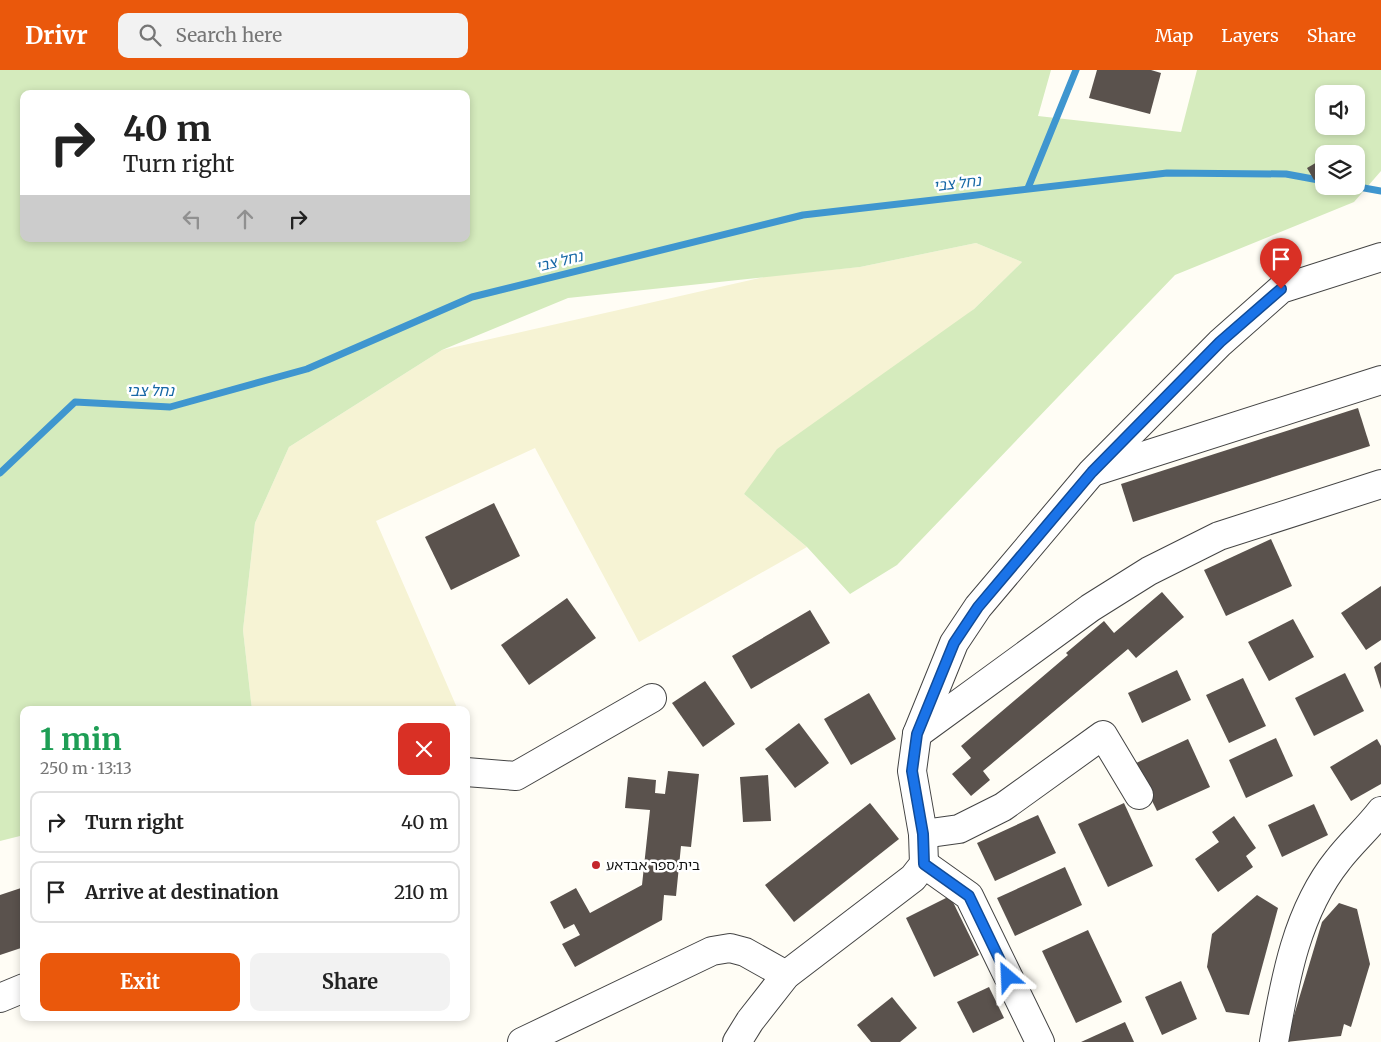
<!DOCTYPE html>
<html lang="en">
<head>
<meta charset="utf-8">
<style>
  :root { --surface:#fff; --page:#f2f2f2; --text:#222; --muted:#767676; --line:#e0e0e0; --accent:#ea580c }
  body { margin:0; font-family:Merriweather,"Noto Sans Hebrew",serif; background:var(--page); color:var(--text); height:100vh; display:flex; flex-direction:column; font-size:19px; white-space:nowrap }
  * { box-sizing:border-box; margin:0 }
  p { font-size:16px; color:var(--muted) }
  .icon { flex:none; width:28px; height:28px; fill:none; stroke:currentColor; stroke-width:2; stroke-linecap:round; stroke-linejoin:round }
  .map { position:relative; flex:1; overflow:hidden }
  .drawer { position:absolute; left:20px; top:636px; width:450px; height:315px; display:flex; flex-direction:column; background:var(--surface); border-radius:10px; box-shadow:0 2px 8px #0003 }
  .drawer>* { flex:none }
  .banner { position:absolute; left:20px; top:20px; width:450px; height:152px; border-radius:10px; box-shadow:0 2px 8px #0003; background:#fff; color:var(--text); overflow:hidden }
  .controls { position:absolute; left:1315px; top:15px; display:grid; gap:10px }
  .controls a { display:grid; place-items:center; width:50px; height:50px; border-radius:10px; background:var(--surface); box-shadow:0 2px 8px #0003; font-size:25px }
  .pin { position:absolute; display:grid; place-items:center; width:42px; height:42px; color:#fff; margin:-51px -21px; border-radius:50% 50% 50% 0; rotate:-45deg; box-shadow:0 0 5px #0007 }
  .pin .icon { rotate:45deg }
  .me { position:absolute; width:55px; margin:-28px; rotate:334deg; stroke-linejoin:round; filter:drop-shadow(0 0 4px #0008) }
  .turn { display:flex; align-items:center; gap:18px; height:105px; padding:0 20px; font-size:22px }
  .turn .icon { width:65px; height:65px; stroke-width:2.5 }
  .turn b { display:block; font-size:35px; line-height:42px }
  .lanes { display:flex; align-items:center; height:48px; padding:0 20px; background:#0003; justify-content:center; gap:25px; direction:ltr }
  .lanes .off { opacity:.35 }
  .round { display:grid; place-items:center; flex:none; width:52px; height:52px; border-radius:10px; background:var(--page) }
  .summary { display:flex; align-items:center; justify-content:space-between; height:85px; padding:0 20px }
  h1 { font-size:30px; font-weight:700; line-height:38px; color:#1e9e55 }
  .action { display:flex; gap:10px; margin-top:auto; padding:10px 20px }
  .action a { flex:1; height:58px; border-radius:10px; background:var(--accent); color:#fff; font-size:20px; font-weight:700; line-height:58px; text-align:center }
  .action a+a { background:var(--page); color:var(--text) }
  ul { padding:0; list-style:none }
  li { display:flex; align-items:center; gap:15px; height:62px; margin:0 10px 8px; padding:0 10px; border:2px solid var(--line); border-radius:10px }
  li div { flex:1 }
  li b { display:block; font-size:19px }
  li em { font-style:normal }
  header { display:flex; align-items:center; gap:30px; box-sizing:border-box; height:70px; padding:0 25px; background:var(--accent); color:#fff }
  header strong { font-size:24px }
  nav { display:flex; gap:28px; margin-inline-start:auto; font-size:18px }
  .search { width:350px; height:45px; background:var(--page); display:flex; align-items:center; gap:12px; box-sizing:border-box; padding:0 18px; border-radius:10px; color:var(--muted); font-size:19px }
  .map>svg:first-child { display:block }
</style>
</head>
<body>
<header>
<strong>Drivr</strong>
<div class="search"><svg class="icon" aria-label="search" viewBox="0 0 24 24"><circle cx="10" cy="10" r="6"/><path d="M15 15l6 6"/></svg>Search here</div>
<nav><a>Map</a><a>Layers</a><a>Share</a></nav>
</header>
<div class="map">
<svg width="1381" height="972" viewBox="0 0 1381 972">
  <rect width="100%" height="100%" fill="#fffdf5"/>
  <polygon fill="#f6f3d4" points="976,173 1022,192 974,239 744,424 807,477 639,572 535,378 376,451 458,640 252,640 243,560 255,453 289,377 442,280 768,206 860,197"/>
  <path fill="#d5ebbd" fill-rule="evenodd" d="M0 0H1051L1038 46 1181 62 1197 0H1381V101L1354 132 1175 205 897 495 850 524 807 477 744 424 777 379 974 239 1022 192 976 173 860 197 568 228 442 280 289 377 255 453 243 560 252 640H24V765L0 771ZM24 24H466V169H24ZM1324 24H1356V56H1324ZM1324 84H1356V116H1324Z"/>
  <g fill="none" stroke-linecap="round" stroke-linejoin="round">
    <g stroke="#3f96cf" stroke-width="7">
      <polyline points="1353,116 1381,121"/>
      <polyline points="1028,118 1076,0"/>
      <polyline points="0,403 75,332 170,337 307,299 472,227 803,145 1167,103 1286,104 1324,111"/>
    </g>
  </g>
  <g fill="#5a524d">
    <polygon points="1097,0 1151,0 1161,3 1150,44 1089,28"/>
    <polygon points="1324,88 1324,105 1314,110 1307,98"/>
    <polygon points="1358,338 1370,376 1133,452 1121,414"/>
    <polygon points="494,433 520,486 451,520 425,467"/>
    <polygon points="1271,469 1292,516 1226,546 1204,500"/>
    <polygon points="1381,516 1381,570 1366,580 1341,543"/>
    <polygon points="1162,522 1184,547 1136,588 1128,579 983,701 990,710 971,726 952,704 971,688 961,676 1068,585 1066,583 1104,551 1114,563"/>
    <polygon points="567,528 596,568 529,615 501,575"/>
    <polygon points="810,540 830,573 751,619 732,586"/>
    <polygon points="1293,549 1314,587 1269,611 1248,572"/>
    <polygon points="1381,592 1381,619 1374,597"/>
    <polygon points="1177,600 1191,630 1142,653 1128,623"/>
    <polygon points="1345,603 1364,641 1314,666 1295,628"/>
    <polygon points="1243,608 1266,656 1229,673 1206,625"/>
    <polygon points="705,611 735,654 703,677 672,633"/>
    <polygon points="869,623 896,669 851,695 824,649"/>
    <polygon points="799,653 829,693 795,718 765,679"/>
    <polygon points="1276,668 1293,706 1246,728 1229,690"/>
    <polygon points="1188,669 1210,717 1157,741 1134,694"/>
    <polygon points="1377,669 1381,676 1381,714 1351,731 1330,697"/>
    <polygon points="668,701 699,704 691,777 681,776 676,826 664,825 662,850 575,897 562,874 580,865 574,854 564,859 550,832 576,818 590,843 642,815 650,740 625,738 628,707 656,710 655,723 665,724"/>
    <polygon points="768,705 771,751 743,752 740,707"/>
    <polygon points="870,733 899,769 794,852 765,815"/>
    <polygon points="1124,733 1153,796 1108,817 1078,754"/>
    <polygon points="1314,734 1328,765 1282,787 1268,755"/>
    <polygon points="1038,745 1056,783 995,811 977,773"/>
    <polygon points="1234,746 1256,778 1246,786 1253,797 1218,822 1195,789 1219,772 1212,762"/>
    <polygon points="1065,797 1082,835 1015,866 997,828"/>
    <polygon points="24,817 24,877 0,885 0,825"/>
    <polygon points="1257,825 1278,838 1249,945 1226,942 1207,897 1212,864"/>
    <polygon points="950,826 979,885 934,907 906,848"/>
    <polygon points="1339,833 1357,839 1370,894 1351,957 1344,954 1341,966 1286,972 1322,852"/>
    <polygon points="1088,860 1122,932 1076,953 1042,881"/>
    <polygon points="1181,911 1197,949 1162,965 1145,927"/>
    <polygon points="989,917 1004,948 973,963 957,932"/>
    <polygon points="892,927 917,958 900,972 871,972 857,955"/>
    <polygon points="1125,952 1134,972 1081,972"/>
  </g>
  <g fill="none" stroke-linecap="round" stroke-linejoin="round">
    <defs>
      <g id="minor">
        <polyline points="1096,401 1381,310"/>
        <polyline points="917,664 1090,538 1149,501 1219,466 1381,414"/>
        <polyline points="466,702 516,706 652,628"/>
        <polyline points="923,764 959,759 1003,737 1103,665 1139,725"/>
        <polyline points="924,794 969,826 1040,972"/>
        <polyline points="0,928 24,918"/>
        <polyline points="522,972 712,881 730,878 745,882 786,905"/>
        <polyline points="737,972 750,951 786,905 913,808 924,794 923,764 912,701 917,664 954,573 978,537 1092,402 1220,273 1281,219 1381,187"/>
        <path d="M1274 972C1285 909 1297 841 1338 790 1351 773 1368 758 1381 741"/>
      </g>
    </defs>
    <use href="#minor" stroke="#444" stroke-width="30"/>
    <use href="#minor" stroke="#fff" stroke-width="28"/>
  </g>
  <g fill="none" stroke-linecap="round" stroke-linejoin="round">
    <defs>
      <polyline id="route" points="1008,907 969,826 924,794 923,764 912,701 917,664 954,573 978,537 1092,402 1220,272 1281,219"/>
    </defs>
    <use href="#route" stroke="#114b97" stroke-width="12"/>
    <use href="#route" stroke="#1a73e8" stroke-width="9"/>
  </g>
  <circle fill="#c4262e" stroke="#fff" stroke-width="2" cx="596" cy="795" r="5"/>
  <g text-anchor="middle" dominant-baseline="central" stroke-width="5" stroke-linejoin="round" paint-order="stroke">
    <g font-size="14" fill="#111" stroke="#fff" text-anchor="start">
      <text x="606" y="795">בית ספר אבדאע</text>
    </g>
    <g font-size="15" font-style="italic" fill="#1768a6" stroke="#fff">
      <text transform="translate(957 113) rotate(-7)">נחל צבי</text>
      <text transform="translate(559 191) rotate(-14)">נחל צבי</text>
      <text x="150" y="320">נחל צבי</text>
    </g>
  </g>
</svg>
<div class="controls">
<a><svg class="icon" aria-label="sound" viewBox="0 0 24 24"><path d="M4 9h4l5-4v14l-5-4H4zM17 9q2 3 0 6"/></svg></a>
<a><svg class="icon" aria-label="layers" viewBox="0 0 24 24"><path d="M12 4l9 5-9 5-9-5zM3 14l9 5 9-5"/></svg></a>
</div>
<div class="pin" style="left:1281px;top:219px;background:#d93025"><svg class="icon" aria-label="arrive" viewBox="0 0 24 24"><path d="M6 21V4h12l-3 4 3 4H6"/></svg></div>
<svg class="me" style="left:1008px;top:907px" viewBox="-20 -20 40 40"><path d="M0-17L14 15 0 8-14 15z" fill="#1a73e8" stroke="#fff" stroke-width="4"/></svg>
<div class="banner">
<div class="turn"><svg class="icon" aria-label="right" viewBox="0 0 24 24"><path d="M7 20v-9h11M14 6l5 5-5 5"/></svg><div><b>40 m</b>Turn right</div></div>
<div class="lanes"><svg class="icon off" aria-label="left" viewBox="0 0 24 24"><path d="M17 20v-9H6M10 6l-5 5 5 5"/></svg><svg class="icon off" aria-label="ahead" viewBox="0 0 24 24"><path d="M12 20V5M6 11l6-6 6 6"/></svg><svg class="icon" aria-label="right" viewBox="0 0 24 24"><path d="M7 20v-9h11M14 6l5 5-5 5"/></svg></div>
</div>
<section class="drawer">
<div class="summary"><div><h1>1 min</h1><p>250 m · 13:13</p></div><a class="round" style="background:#d93025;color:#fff"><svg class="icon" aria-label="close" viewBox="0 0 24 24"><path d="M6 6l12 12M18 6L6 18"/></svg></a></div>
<ul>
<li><svg class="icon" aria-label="right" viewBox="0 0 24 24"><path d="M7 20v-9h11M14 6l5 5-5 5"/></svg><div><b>Turn right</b></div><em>40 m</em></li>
<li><svg class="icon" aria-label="arrive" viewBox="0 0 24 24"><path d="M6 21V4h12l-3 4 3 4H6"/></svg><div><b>Arrive at destination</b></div><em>210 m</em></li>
</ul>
<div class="action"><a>Exit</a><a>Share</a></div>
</section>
</div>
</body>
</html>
